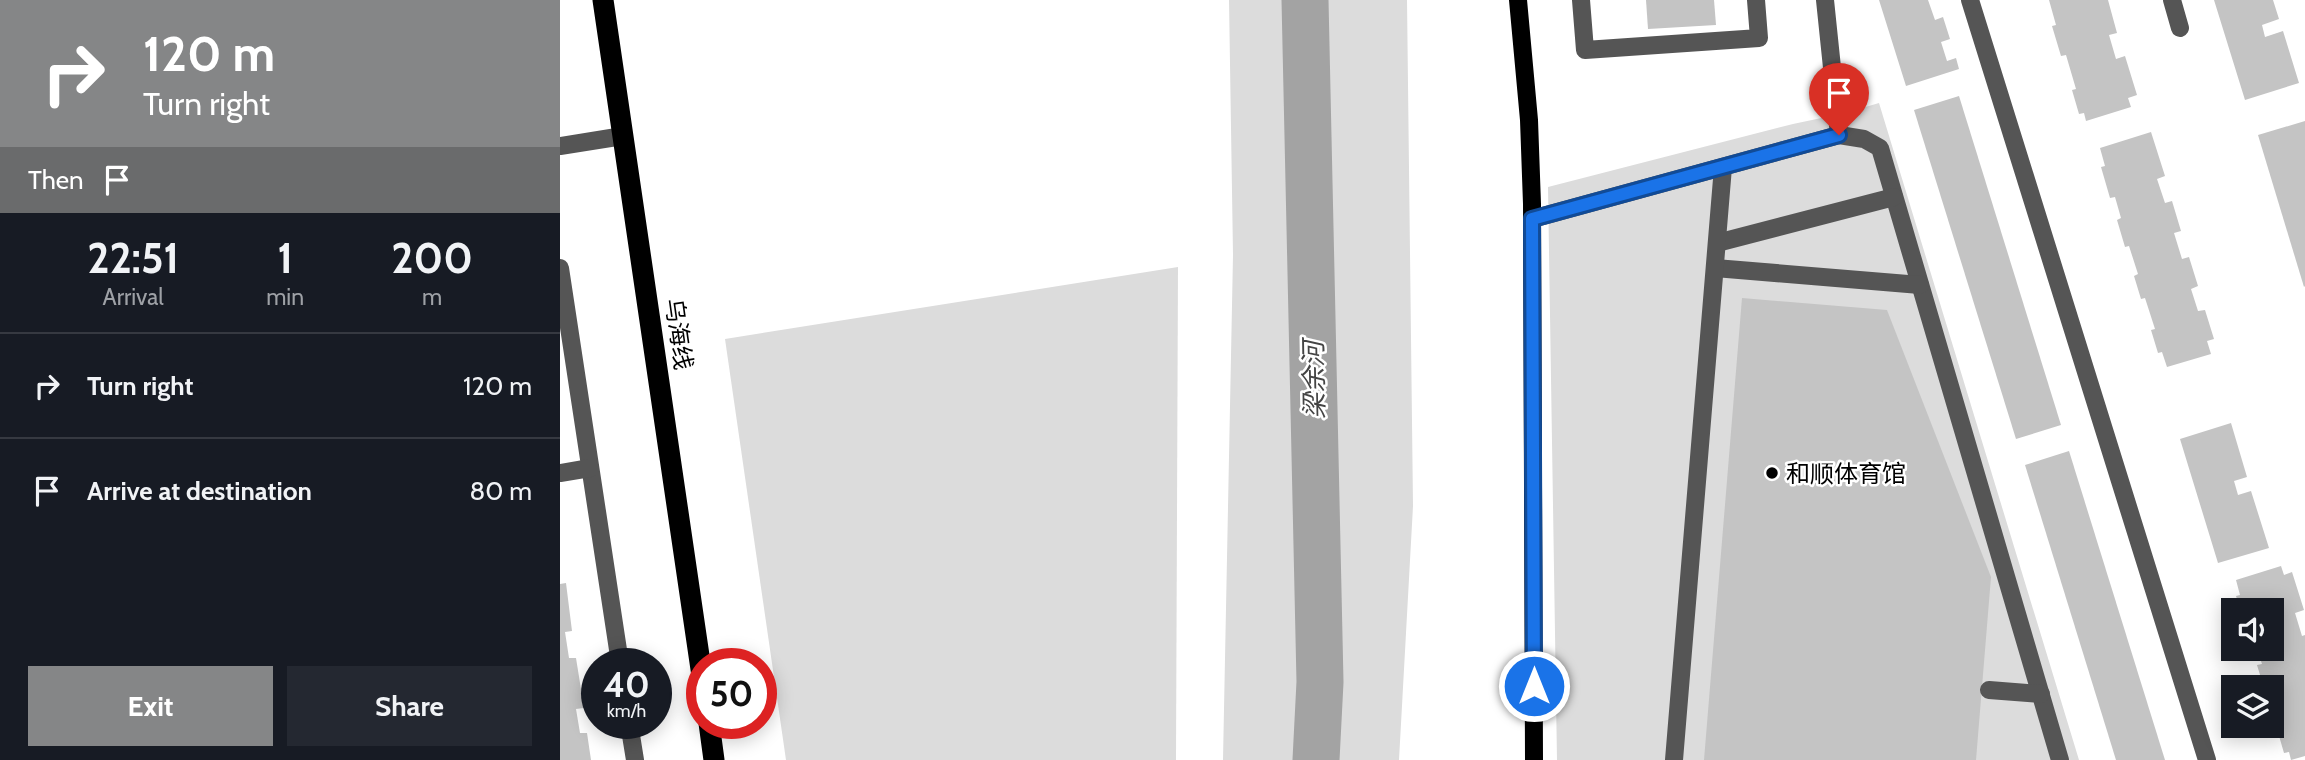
<!DOCTYPE html>
<html lang="en">
<head>
<meta charset="utf-8">
<style>
  :root { --surface:#171b24; --page:#242831; --text:#f1f3f6; --muted:#9ea1a6; --line:#363941; --accent:#858687 }
  body { margin:0; font-family:Cabin,"Noto Sans SC",sans-serif; background:var(--page); color:var(--text); height:100vh; display:flex; flex-direction:column; font-size:26px; white-space:nowrap }
  * { box-sizing:border-box; margin:0 }
  p { font-size:23px; color:var(--muted) }
  .icon { flex:none; width:38px; height:38px; fill:none; stroke:currentColor; stroke-width:2; stroke-linecap:round; stroke-linejoin:round }
  .map { position:relative; flex:1; overflow:hidden }
  .drawer { display:flex; flex-direction:column; background:var(--surface); width:560px }
  .drawer>* { flex:none }
  .banner { background:#858687; color:#fff; overflow:hidden }
  .controls { position:absolute; left:1661px; top:598px; display:grid; gap:14px }
  .controls a { display:grid; place-items:center; width:63px; height:63px; border-radius:0px; background:var(--surface); box-shadow:0 4px 18px #0003; font-size:35px }
  .speed { position:absolute; left:21px; top:648px; display:flex; gap:14px; font-size:35px; font-weight:700; text-align:center }
  .speed>* { display:grid; place-content:center; width:91px; height:91px; border-radius:50%; background:var(--surface); box-shadow:0 4px 18px #0003; line-height:1 }
  .speed small { font-size:18px; font-weight:400 }
  .speed .limit { border:10px solid #d22; background:#fff; color:#111 }
  .pin { position:absolute; display:grid; place-items:center; width:60px; height:60px; color:#fff; margin:-72px -30px; border-radius:50% 50% 50% 0; rotate:-45deg; box-shadow:0 0 7px #0007 }
  .pin .icon { rotate:45deg }
  .me { position:absolute; width:77px; margin:-38px; rotate:0deg; stroke-linejoin:round; filter:drop-shadow(0 0 5px #0008) }
  .turn { display:flex; align-items:center; gap:24px; height:147px; padding:0 28px; font-size:32px }
  .turn .icon { width:91px; height:91px; stroke-width:2.5 }
  .turn b { display:block; font-size:49px; line-height:60px }
  .then { display:flex; align-items:center; height:66px; padding:0 28px; background:#0003; gap:14px; font-size:26px }
  .eta { display:flex; justify-content:space-evenly; align-items:center; height:119px; text-align:center }
  .eta b { font-size:42px; font-weight:700; line-height:49px }
  .action { display:flex; gap:14px; margin-top:auto; padding:14px 28px }
  .action a { flex:1; height:80px; border-radius:0px; background:var(--accent); color:#fff; font-size:28px; font-weight:700; line-height:80px; text-align:center }
  .action a+a { background:var(--page); color:var(--text) }
  ul { padding:0; list-style:none }
  li { display:flex; align-items:center; gap:21px; height:105px; padding:0 28px; border-top:2px solid var(--line) }
  li div { flex:1 }
  li b { display:block; font-size:26px }
  li em { font-style:normal }
  main { display:flex; flex:1; min-height:0 }
  .map>svg:first-child { display:block }
</style>
</head>
<body>
<main>
<section class="drawer">
<div class="banner">
<div class="turn"><svg class="icon" aria-label="right" viewBox="0 0 24 24"><path d="M7 20v-9h11M14 6l5 5-5 5"/></svg><div><b>120 m</b>Turn right</div></div>
<div class="then">Then<svg class="icon" aria-label="arrive" viewBox="0 0 24 24"><path d="M6 21V4h12l-3 4 3 4H6"/></svg></div>
</div>
<div class="eta">
<div><b>22:51</b><p>Arrival</p></div>
<div><b>1</b><p>min</p></div>
<div><b>200</b><p>m</p></div>
</div>
<ul>
<li><svg class="icon" aria-label="right" viewBox="0 0 24 24"><path d="M7 20v-9h11M14 6l5 5-5 5"/></svg><div><b>Turn right</b></div><em>120 m</em></li>
<li><svg class="icon" aria-label="arrive" viewBox="0 0 24 24"><path d="M6 21V4h12l-3 4 3 4H6"/></svg><div><b>Arrive at destination</b></div><em>80 m</em></li>
</ul>
<div class="action"><a>Exit</a><a>Share</a></div>
</section>
<div class="map">
<svg width="1745" height="760" viewBox="0 0 1745 760">
  <rect width="100%" height="100%" fill="#fff"/>
  <g fill="#dcdcdc">
    <polygon points="669,0 847,0 853,506 839,760 663,760 673,255"/>
    <polygon points="1319,103 1519,760 997,760 988,187 1233,124 1285,113"/>
    <polygon points="618,267 616,760 226,760 165,339"/>
  </g>
  <g fill="none" stroke-linecap="round" stroke-linejoin="round">
    <polyline stroke="#a3a3a3" stroke-width="47" points="745,0 760,682 756,760"/>
  </g>
  <g fill="#c4c4c4">
    <polygon points="1086,0 1154,0 1156,25 1088,29"/>
    <polygon points="1319,0 1368,0 1375,20 1383,17 1390,39 1381,42 1387,61 1396,58 1399,69 1346,86"/>
    <polygon points="1489,0 1548,0 1557,33 1549,35 1556,59 1565,56 1577,95 1568,98 1571,107 1526,121 1524,113 1519,114 1512,90 1516,89 1506,55 1501,56 1492,26 1496,25"/>
    <polygon points="1654,0 1713,0 1719,19 1702,25 1705,37 1723,31 1739,83 1685,100"/>
    <polygon points="1399,96 1501,425 1456,439 1354,110"/>
    <polygon points="1745,121 1745,286 1744,287 1698,135"/>
    <polygon points="1591,132 1605,176 1597,179 1605,203 1612,201 1621,231 1614,233 1622,259 1629,257 1638,286 1631,289 1638,311 1645,310 1654,339 1647,341 1651,354 1607,367 1602,352 1598,353 1591,330 1595,329 1585,298 1581,299 1574,276 1578,274 1569,246 1565,247 1557,220 1561,218 1555,197 1550,198 1541,167 1545,166 1540,148"/>
    <polygon points="1182,298 1327,310 1431,577 1416,760 1144,760"/>
    <polygon points="1671,423 1687,477 1674,481 1678,495 1691,491 1709,548 1658,563 1620,439"/>
    <polygon points="1509,451 1605,760 1556,760 1465,465"/>
    <polygon points="1721,566 1724,575 1732,572 1744,610 1735,613 1742,636 1745,635 1745,756 1731,760 1729,752 1724,753 1717,729 1721,727 1712,696 1712,688 1704,688 1697,665 1702,664 1697,649 1712,649 1712,611 1681,611 1676,596 1680,595 1676,580"/>
    <polygon points="6,583 12,631 5,632 9,658 16,658 24,708 16,709 20,733 27,733 31,760 0,760 0,584"/>
  </g>
  <g fill="none" stroke-linecap="round" stroke-linejoin="round">
    <g stroke="#555" stroke-width="18">
      <polyline points="1021,0 1025,50 1199,38 1196,0"/>
      <polyline points="1265,0 1279,135"/>
      <polyline points="1410,0 1647,760"/>
      <polyline points="1612,0 1620,28"/>
      <polyline points="0,146 63,136"/>
      <polyline points="972,219 1279,135 1304,139 1320,148 1500,760"/>
      <polyline points="1157,243 1334,197"/>
      <polyline points="0,268 60,663"/>
      <polyline points="1155,268 1360,285"/>
      <polyline points="0,473 30,468"/>
      <polyline points="1429,690 1481,694"/>
      <polyline points="69,723 75,760"/>
      <polyline points="1114,760 1163,167"/>
    </g>
    <polyline stroke="#000" stroke-width="18" points="958,0 969,120 972,204 974,760"/>
    <g stroke="#000" stroke-width="21">
      <polyline points="43,0 142,676"/>
      <polyline points="149,723 154,760"/>
    </g>
  </g>
  <g fill="none" stroke-linecap="round" stroke-linejoin="round">
    <defs>
      <polyline id="route" points="974,686 972,219 1279,135"/>
    </defs>
    <use href="#route" stroke="#114b97" stroke-width="18"/>
    <use href="#route" stroke="#1a73e8" stroke-width="12"/>
  </g>
  <circle fill="#000" stroke="#fff" stroke-width="2.5" cx="1212" cy="473" r="7"/>
  <g text-anchor="middle" dominant-baseline="central" stroke-width="5" stroke-linejoin="round" paint-order="stroke">
    <g font-size="24" fill="#000" stroke="#fff">
      <text transform="translate(119 334) rotate(82)">乌海线</text>
    </g>
    <g font-size="24" fill="#000" stroke="#fff" text-anchor="start">
      <text x="1226" y="473">和顺体育馆</text>
    </g>
    <g font-size="26" font-style="italic" fill="#444" stroke="#fff">
      <text transform="translate(754 380) rotate(-91)">梁余河</text>
    </g>
  </g>
</svg>
<div class="controls">
<a><svg class="icon" aria-label="sound" viewBox="0 0 24 24"><path d="M4 9h4l5-4v14l-5-4H4zM17 9q2 3 0 6"/></svg></a>
<a><svg class="icon" aria-label="layers" viewBox="0 0 24 24"><path d="M12 4l9 5-9 5-9-5zM3 14l9 5 9-5"/></svg></a>
</div>
<div class="speed"><div>40<small>km/h</small></div><div class="limit">50</div></div>
<div class="pin" style="left:1279px;top:135px;background:#d93025"><svg class="icon" aria-label="arrive" viewBox="0 0 24 24"><path d="M6 21V4h12l-3 4 3 4H6"/></svg></div>
<svg class="me" style="left:974px;top:686px" viewBox="-20 -20 40 40"><circle r="17" fill="#1a73e8" stroke="#fff" stroke-width="3"/><path d="M0-11L8 9 0 5-8 9z" fill="#fff"/></svg>
</div>
</main>
</body>
</html>
